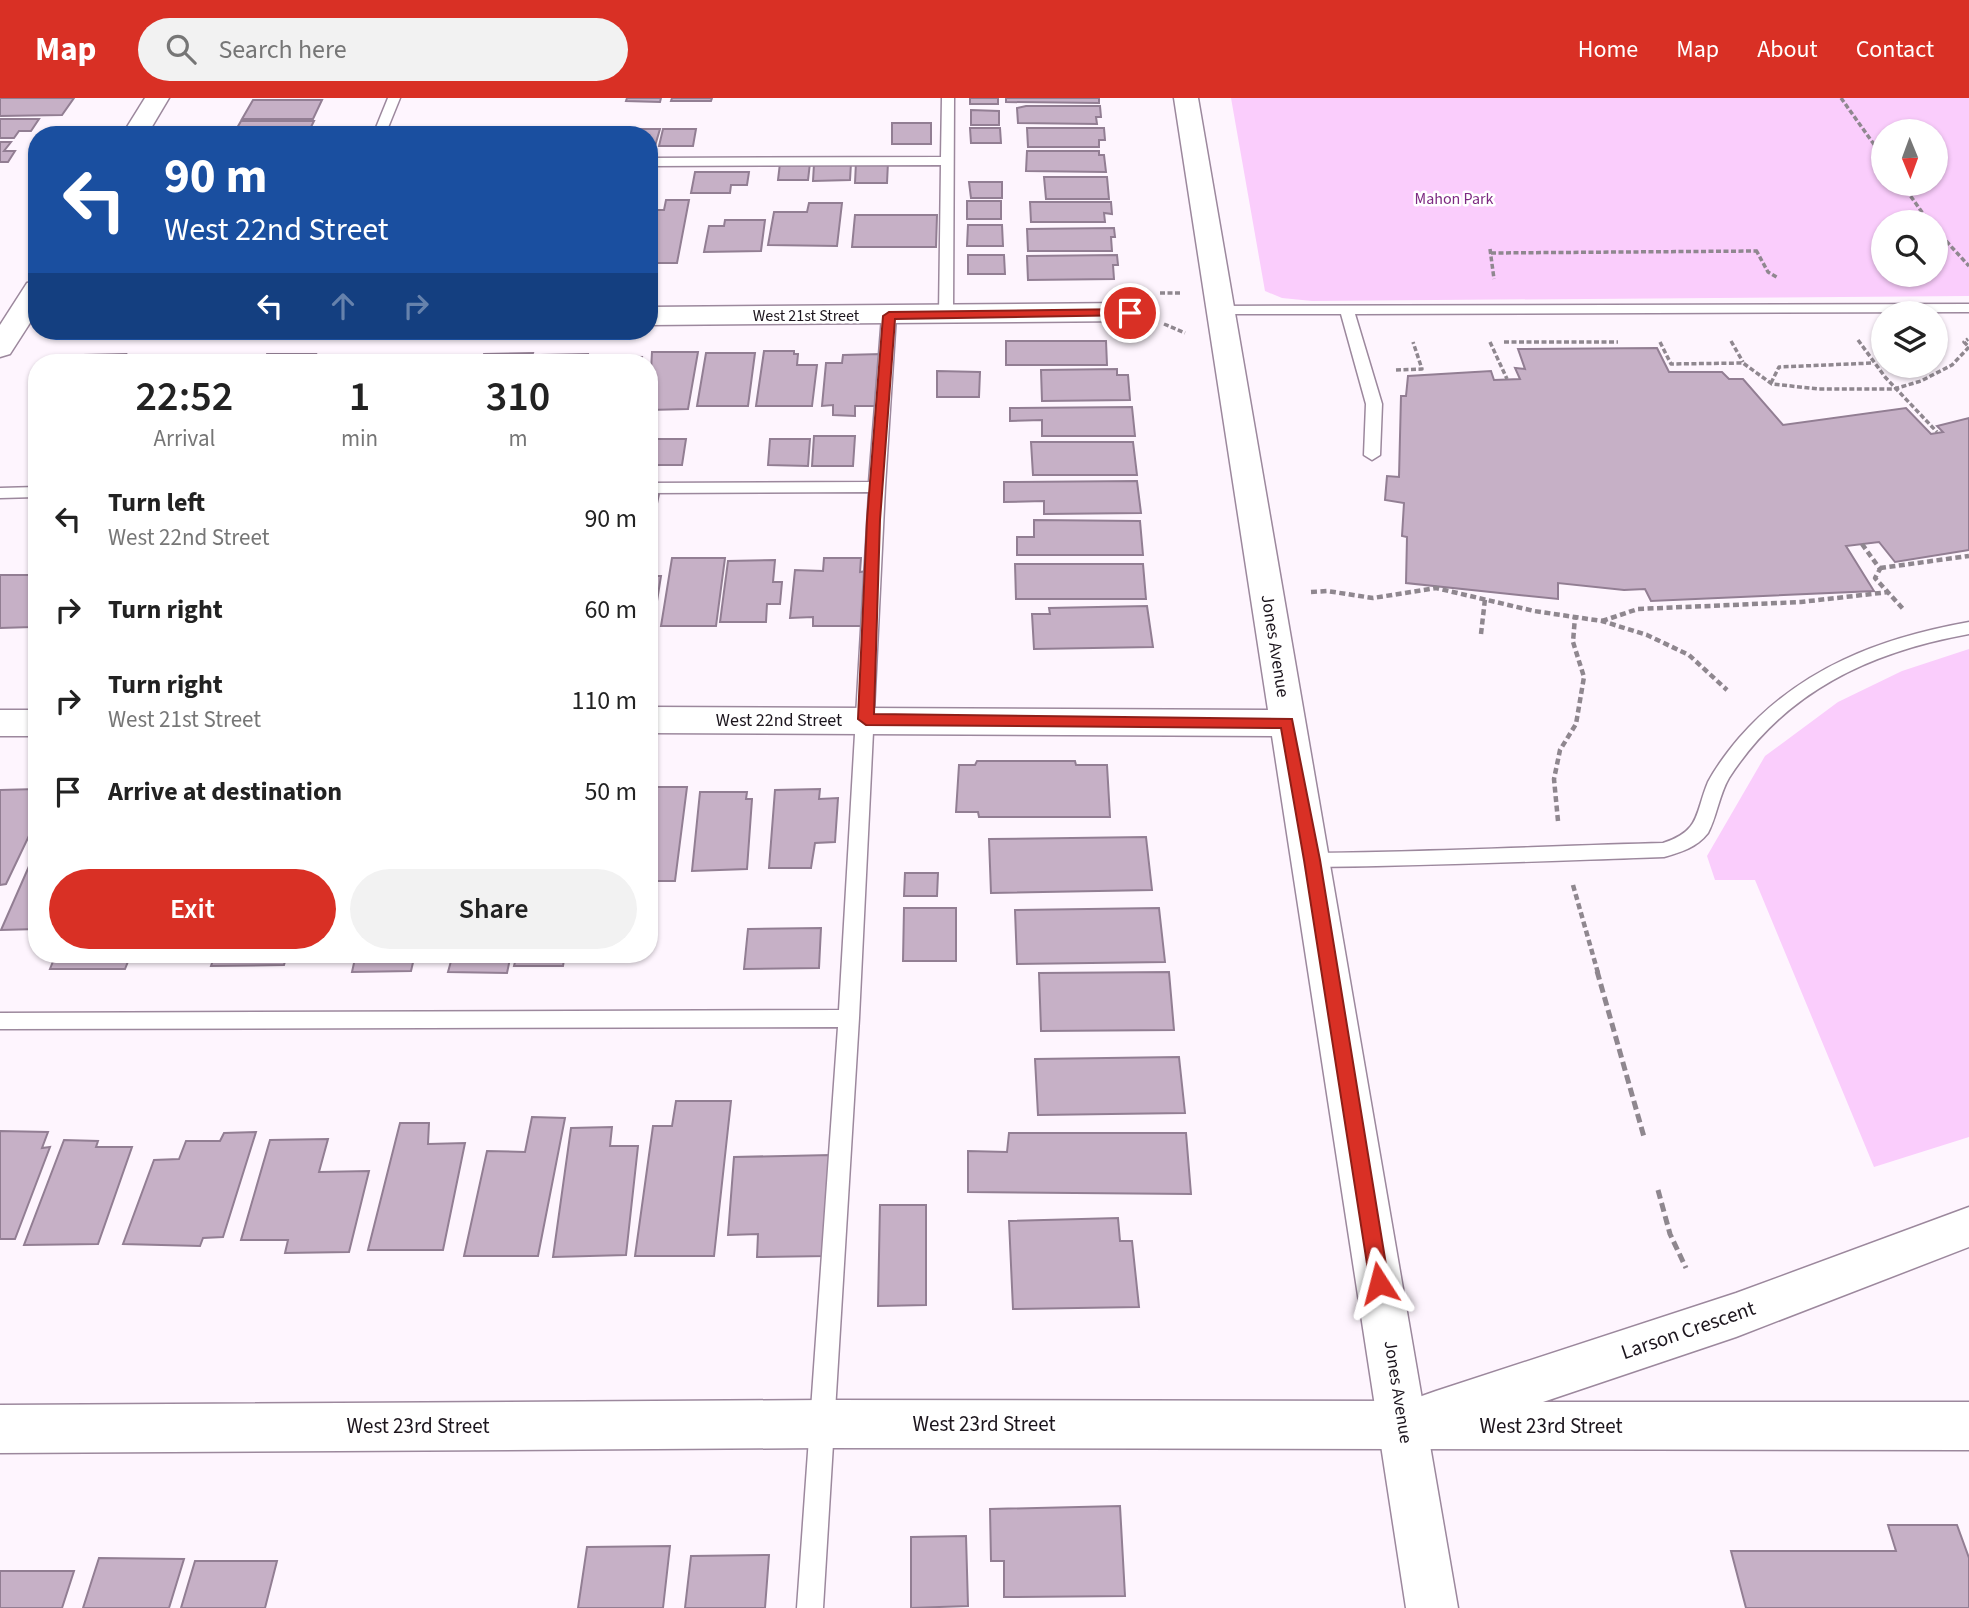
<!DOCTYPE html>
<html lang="en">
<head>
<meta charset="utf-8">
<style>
  :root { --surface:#fff; --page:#f2f2f2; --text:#222; --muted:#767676; --accent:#d93025 }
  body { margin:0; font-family:"Source Sans 3",sans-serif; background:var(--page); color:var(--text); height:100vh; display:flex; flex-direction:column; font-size:26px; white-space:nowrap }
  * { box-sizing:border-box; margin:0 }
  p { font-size:23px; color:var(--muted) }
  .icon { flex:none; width:38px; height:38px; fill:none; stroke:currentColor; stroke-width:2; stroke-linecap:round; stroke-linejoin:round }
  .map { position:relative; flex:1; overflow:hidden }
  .drawer { position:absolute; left:28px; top:256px; width:630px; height:609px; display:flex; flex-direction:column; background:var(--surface); border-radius:28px; box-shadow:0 2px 5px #0004 }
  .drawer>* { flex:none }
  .guide { position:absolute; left:28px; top:28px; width:630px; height:214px; border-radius:28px; box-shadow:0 2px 5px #0004; background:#1a4fa0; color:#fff; overflow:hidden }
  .needle { width:46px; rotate:179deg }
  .controls { position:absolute; left:1871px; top:21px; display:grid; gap:14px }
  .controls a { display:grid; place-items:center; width:77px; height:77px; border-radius:50%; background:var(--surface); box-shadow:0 2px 5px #0004; font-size:35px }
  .pin { position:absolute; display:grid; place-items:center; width:60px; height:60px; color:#fff; margin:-30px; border:4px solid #fff; border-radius:50%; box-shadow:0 2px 7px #0007 }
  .me { position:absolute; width:77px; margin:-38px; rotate:351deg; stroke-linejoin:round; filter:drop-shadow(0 0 5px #0008) }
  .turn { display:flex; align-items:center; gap:24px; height:147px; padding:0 21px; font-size:32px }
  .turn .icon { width:91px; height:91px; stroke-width:2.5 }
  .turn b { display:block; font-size:49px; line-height:60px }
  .lanes { display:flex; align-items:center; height:66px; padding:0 21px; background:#0003; justify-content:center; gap:35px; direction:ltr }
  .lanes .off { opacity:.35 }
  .eta { display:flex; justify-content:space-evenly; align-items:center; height:119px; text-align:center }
  .eta b { font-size:42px; font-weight:600; line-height:49px }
  .primary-button { display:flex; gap:14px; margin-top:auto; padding:14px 21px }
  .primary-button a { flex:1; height:80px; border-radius:42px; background:var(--accent); color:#fff; font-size:28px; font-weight:600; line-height:80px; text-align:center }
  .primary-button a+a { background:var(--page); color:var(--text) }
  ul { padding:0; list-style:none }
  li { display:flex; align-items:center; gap:21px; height:91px; padding:0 21px }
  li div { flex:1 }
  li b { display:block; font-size:26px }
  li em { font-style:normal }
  header { display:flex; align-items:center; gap:42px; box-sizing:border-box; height:98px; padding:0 35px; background:var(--accent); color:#fff }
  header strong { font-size:33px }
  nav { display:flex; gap:38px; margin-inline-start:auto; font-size:24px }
  .search { width:490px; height:63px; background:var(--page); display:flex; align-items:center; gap:18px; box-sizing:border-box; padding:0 24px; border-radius:38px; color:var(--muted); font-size:26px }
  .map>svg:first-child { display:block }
</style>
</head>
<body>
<header>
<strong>Map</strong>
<div class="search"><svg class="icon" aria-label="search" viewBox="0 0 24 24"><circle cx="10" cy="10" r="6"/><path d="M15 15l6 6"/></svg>Search here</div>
<nav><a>Home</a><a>Map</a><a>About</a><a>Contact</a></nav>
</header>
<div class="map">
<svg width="1969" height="1510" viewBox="0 0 1969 1510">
  <rect width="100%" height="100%" fill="#fef5fe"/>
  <g fill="#facdfc" fill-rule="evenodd">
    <path d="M1231 0H1969V198L1312 203 1282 200 1265 193ZM1883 33H1936V86H1883ZM1883 124H1936V177H1883Z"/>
    <polygon points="1969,551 1969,1039 1874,1069 1755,782 1715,782 1707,758 1765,658 1838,604 1902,573"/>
  </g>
  <g fill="#c6b0c6" stroke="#927e93" stroke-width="2">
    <polygon points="0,0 74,0 62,17 0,18"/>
    <polygon points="627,0 661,0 660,4 626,3"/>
    <polygon points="672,0 712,0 711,3 671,3"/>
    <rect x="970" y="0" width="28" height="6"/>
    <polygon points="1006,0 1099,0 1099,5 1006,4"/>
    <polygon points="253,2 322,2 313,21 242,21"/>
    <polygon points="1026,8 1100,8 1101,19 1096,19 1097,26 1018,25 1017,10"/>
    <polygon points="971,12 999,13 999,27 971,27"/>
    <polygon points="0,21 39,21 31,33 19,33 14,40 0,40"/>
    <polygon points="241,23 314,23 307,37 233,37"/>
    <rect x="892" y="25" width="39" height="21"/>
    <polygon points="970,30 1000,30 1001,45 971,45"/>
    <polygon points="1027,30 1104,30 1105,42 1099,42 1099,49 1028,49"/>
    <polygon points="502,31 500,37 460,37 462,32"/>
    <polygon points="626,31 660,31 655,48 649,48 649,37 624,37"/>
    <polygon points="663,31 696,31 693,48 659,48"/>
    <polygon points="0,44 11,44 4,53 15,53 8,64 0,64"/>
    <polygon points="1027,53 1099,53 1099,57 1104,57 1106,74 1026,73"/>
    <polygon points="856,64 888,64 887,85 855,85"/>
    <polygon points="780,65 810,65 808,82 778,82"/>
    <polygon points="851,65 850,82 813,83 814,66"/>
    <polygon points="695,74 749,74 747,87 731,87 730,95 691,95"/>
    <polygon points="1044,79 1107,79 1109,101 1046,101"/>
    <polygon points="969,84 1002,84 1002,100 971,100"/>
    <polygon points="666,102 689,102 677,165 649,165 649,112 664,112"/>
    <rect x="967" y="103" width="34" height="18"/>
    <polygon points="1030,104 1111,104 1112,116 1104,115 1105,124 1031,124"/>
    <polygon points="809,105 842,105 837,148 768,147 774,114 807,114"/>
    <polygon points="855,117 937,117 936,149 852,149"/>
    <polygon points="725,122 765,122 761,153 704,154 709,128 724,128"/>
    <polygon points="968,127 1002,127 1003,148 967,148"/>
    <polygon points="1114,130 1115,139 1111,139 1112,153 1028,153 1027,131"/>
    <polygon points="968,157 1004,157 1005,176 968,176"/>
    <polygon points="1117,157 1118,167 1113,167 1114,181 1028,182 1027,158"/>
    <polygon points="1006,243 1106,243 1107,267 1006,267"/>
    <polygon points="1657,250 1669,274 1722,274 1729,281 1743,281 1783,327 1906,310 1931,336 1943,334 1937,328 1969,320 1969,452 1895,464 1879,444 1846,448 1874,493 1651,503 1645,491 1624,492 1558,485 1558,501 1406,485 1407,439 1402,438 1404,405 1385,402 1387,378 1399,379 1401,298 1406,298 1408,278 1491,273 1494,282 1520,281 1515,270 1525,271 1518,251"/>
    <polygon points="764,253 794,253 794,256 798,256 797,267 817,267 812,308 756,308"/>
    <polygon points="652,254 698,254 688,311 649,312"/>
    <polygon points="533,255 530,264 481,264 484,256"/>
    <polygon points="706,255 755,255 748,308 697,308"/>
    <polygon points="126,256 122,264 79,264 83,257"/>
    <polygon points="267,256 316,256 313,264 264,264"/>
    <polygon points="588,256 587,264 539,264 541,257"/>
    <polygon points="881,256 878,308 855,308 855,318 833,317 833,307 822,308 826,265 842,265 843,257"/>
    <polygon points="181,257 252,257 248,264 178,264"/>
    <polygon points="383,257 381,264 315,264 317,258"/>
    <polygon points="596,258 642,259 641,264 594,264"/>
    <polygon points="467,261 466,264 386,264 387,262"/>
    <polygon points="1117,271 1117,277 1128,277 1130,302 1042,303 1041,272"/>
    <polygon points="937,273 980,274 979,299 937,299"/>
    <polygon points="1132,309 1135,338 1042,338 1042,322 1010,323 1010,310"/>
    <polygon points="814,338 855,338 853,368 812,368"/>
    <polygon points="649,341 686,341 682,367 649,367"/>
    <polygon points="770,341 810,341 808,368 768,367"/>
    <polygon points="1031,344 1133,344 1137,377 1033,377"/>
    <polygon points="1137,383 1141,415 1044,416 1044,403 1004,404 1004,384"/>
    <polygon points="659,396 653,425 649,425 649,397"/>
    <polygon points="1034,422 1140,423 1143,457 1017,457 1017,439 1034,439"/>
    <polygon points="672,460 725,460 716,528 661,528"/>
    <polygon points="824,460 861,460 860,474 867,473 861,528 813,528 813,519 790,520 795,472 823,473"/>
    <polygon points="775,462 773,484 782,484 780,506 767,506 766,524 720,524 728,463"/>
    <polygon points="1015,466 1143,466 1146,501 1016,501"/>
    <polygon points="0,477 37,477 37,521 32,529 0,530"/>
    <polygon points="649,478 661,478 654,522 649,522"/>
    <polygon points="1147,508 1153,549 1034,551 1032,516 1050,516 1049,510"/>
    <polygon points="977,663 1075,663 1076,667 1107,667 1110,719 979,719 978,714 956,714 959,667 975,667"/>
    <polygon points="649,689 687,689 675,783 649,783"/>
    <polygon points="37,691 37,721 6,786 0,787 0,692"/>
    <polygon points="820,691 819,701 838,700 835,744 815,745 811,770 769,770 775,692"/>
    <polygon points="700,694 747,694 746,701 752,701 747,771 692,773"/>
    <polygon points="1146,739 1152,792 991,795 989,741"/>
    <polygon points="37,750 37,831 1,832"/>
    <polygon points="905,775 938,775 937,798 904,798"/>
    <polygon points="904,810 956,810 956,863 903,863"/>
    <polygon points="1159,810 1165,864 1017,866 1015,812"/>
    <polygon points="821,830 819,870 744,871 748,831"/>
    <polygon points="56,856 131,856 125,871 50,871"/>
    <polygon points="215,856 287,856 284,867 211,868"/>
    <polygon points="356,856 415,856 411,873 352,874"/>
    <polygon points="453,856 511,856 507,875 448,874"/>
    <polygon points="517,856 565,856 563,868 514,868"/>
    <polygon points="1169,874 1174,932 1041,933 1039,875"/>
    <polygon points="1179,959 1185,1015 1038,1017 1035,961"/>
    <polygon points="676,1003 731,1003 714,1158 635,1158 653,1028 672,1028"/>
    <polygon points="532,1019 565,1020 538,1158 464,1158 487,1053 525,1054"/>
    <polygon points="400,1025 429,1025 428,1046 465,1045 443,1152 368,1152"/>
    <polygon points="612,1029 610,1048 638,1048 626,1157 553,1159 571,1030"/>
    <polygon points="0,1033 48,1034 42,1050 50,1049 15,1141 0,1141"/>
    <polygon points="256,1034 223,1139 203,1140 200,1148 123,1146 154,1062 179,1061 186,1043 220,1043 224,1035"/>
    <polygon points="1009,1035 1186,1035 1191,1096 968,1094 968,1053 1007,1054"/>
    <polygon points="328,1041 319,1074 369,1073 349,1154 285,1155 288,1142 241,1142 270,1042"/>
    <polygon points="64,1042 98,1043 96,1049 132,1049 98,1146 24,1147"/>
    <polygon points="830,1057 827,1158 757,1159 758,1136 728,1137 734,1059"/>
    <polygon points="880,1107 926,1107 926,1207 878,1208"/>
    <polygon points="1118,1120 1120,1143 1132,1143 1139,1209 1013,1211 1009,1123"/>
    <polygon points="1120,1408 1125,1498 1004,1499 1004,1463 991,1463 990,1411"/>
    <polygon points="1888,1427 1957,1427 1969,1460 1969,1510 1746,1510 1731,1453 1896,1453"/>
    <polygon points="966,1438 968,1508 911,1510 911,1439"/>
    <polygon points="670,1448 663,1510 578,1510 587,1449"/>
    <polygon points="769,1457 765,1510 685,1510 691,1458"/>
    <polygon points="99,1460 184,1461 169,1510 83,1510"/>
    <polygon points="195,1463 277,1463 265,1510 181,1510"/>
    <polygon points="0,1473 74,1473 62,1510 0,1510"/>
  </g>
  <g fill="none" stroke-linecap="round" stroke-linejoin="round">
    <defs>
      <g id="service">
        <polygon points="388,0 400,0 385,37 373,37"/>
        <polygon points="942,0 954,0 953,217 946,221 939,217 941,67 649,68 649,60 941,59"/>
        <polygon points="1969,206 1969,214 1355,216 1382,306 1380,357 1372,362 1364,357 1366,306 1341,216 1220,216 1213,212 1220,208"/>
        <polygon points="889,214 896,218 885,389 859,920 823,1510 797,1510 838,929 0,931 0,915 839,912 869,394 649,395 649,385 869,384 882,218"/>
        <polygon points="37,389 37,399 0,400 0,390"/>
        <path d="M1969 524V536C1870 554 1785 593 1729 680 1719 697 1717 718 1708 735 1696 750 1681 754 1664 759 1546 763 1430 768 1312 769L1305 767 1302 762 1305 757 1312 755C1429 754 1546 748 1663 745 1701 733 1695 715 1708 684 1716 669 1728 653 1739 640 1800 570 1880 540 1969 524Z"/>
      </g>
      <g id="minor">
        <polygon points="145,0 169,0 147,37 122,37"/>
        <polygon points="1174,0 1198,0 1458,1510 1406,1510 1272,638 649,635 649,609 1268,612"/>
        <polygon points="37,183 37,214 10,256 0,259 0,227 27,185"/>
        <polygon points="1130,205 1140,208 1144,214 1140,220 1130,223 649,227 649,209"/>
        <rect x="0" y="612" width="37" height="26"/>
      </g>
      <polygon id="tertiary" points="1969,1109 1969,1149 1736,1239 1543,1304 1969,1304 1969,1352 824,1350 0,1355 0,1307 824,1302 1417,1303 1419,1299 1436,1293 1736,1195"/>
    </defs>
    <use href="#service" stroke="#9c889d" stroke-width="3"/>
    <use href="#minor" stroke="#9c889d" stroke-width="3"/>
    <use href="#tertiary" stroke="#9c889d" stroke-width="3"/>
    <g stroke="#8f878f" stroke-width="3.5" stroke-dasharray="5 2.5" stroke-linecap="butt">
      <polyline points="1841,0 1883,59"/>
      <polyline points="1902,86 1929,124"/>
      <polyline points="1936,132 1969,168"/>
      <polyline points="1490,151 1494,181"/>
      <polyline points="1756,152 1768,174 1778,180"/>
      <polyline points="1491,155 1757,153"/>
      <polyline points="1160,195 1180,195"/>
      <polyline points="1164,226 1185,235"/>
      <polyline points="1858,242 1885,279 1937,334"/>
      <polyline points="1731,243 1743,264"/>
      <polyline points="1490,244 1507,281"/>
      <polyline points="1504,244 1618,244"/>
      <polyline points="1660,244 1671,266 1743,265 1772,286 1819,291 1894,291 1921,283 1952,267 1969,249 1964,244 1968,241"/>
      <polyline points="1396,272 1422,271 1413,244"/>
      <polyline points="1771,285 1779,269 1873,265"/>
    </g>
    <g stroke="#8f878f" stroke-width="4.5" stroke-dasharray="6 3.5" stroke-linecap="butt">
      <polyline points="1862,446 1880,471 1875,480 1904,512"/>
      <polyline points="1880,470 1969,458"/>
      <polyline points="1311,494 1327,493 1373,500 1436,490 1534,513 1602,523 1647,537 1689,557 1727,592"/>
      <polyline points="1602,523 1638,511 1801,504 1889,494"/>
      <polyline points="1481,536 1485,501"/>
      <polyline points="1558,723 1554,681 1560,652 1576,626 1584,579 1573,544 1575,519"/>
      <polyline points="1573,787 1598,875"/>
    </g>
    <g stroke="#8f878f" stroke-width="5" stroke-dasharray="9 4.5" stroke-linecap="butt">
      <polyline points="1597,873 1644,1039"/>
      <polyline points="1658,1092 1670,1136 1686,1170"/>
    </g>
    <use href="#service" fill="#fff" fill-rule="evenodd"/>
    <use href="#minor" fill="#fff" fill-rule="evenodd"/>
    <use href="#tertiary" fill="#fff" fill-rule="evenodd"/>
  </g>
  <polygon fill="#d93025" stroke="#8d1f18" stroke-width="2" points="1130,211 1135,212 1135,217 895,221 880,422 874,616 1292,621 1320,762 1389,1185 1386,1191 1379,1194 1373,1191 1370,1185 1304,762 1281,630 866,627 858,621 867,422 883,218 889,214"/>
  <g text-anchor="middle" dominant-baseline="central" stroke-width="5" stroke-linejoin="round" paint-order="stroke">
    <g font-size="16" fill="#7d2a82" stroke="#fff">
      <text x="1454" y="101">Mahon Park</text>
    </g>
    <g font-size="16" fill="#1c151d" stroke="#fff">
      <text x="806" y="218">West 21st Street</text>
    </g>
    <g font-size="18" fill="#1c151d" stroke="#fff">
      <text transform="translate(1275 548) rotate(81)">Jones Avenue</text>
      <text x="779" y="622">West 22nd Street</text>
      <text transform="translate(1398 1294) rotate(81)">Jones Avenue</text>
    </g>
    <g font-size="21" fill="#1c151d" stroke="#fff">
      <text transform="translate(1688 1232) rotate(-19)">Larson Crescent</text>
      <text x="984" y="1326">West 23rd Street</text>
      <text x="418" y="1328">West 23rd Street</text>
      <text x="1551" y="1328">West 23rd Street</text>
    </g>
  </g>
</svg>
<div class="controls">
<a><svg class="needle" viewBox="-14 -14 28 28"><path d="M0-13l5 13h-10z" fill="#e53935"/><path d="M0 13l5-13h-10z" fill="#767676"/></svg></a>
<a><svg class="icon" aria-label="search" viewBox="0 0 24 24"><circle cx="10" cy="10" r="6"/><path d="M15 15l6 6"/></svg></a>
<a><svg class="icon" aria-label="layers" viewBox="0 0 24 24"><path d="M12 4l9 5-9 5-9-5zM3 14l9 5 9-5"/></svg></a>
</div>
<div class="pin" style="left:1130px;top:215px;background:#d93025"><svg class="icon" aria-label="arrive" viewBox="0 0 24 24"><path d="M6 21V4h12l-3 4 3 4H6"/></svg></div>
<svg class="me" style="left:1379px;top:1185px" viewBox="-20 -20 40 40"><path d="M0-17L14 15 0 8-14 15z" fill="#d93025" stroke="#fff" stroke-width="4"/></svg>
<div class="guide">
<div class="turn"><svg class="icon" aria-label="left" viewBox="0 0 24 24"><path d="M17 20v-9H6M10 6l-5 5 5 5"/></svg><div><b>90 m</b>West 22nd Street</div></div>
<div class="lanes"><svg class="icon" aria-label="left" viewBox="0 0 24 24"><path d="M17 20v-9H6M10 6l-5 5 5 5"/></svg><svg class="icon off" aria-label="ahead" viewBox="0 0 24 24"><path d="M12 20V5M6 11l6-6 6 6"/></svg><svg class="icon off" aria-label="right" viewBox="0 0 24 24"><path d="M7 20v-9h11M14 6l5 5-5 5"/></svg></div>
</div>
<section class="drawer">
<div class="eta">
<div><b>22:52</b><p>Arrival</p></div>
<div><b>1</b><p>min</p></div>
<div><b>310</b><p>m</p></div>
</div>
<ul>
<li><svg class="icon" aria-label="left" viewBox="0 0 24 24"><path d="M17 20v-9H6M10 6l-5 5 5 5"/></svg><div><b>Turn left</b><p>West 22nd Street</p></div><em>90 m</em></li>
<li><svg class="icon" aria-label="right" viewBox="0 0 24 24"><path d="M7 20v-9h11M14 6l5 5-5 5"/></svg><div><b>Turn right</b></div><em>60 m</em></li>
<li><svg class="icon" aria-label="right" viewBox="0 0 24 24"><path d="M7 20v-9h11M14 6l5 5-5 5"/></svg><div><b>Turn right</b><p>West 21st Street</p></div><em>110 m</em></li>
<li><svg class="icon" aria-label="arrive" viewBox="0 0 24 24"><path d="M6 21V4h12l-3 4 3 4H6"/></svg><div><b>Arrive at destination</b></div><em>50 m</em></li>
</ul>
<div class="primary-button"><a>Exit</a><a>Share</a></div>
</section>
</div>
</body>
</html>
